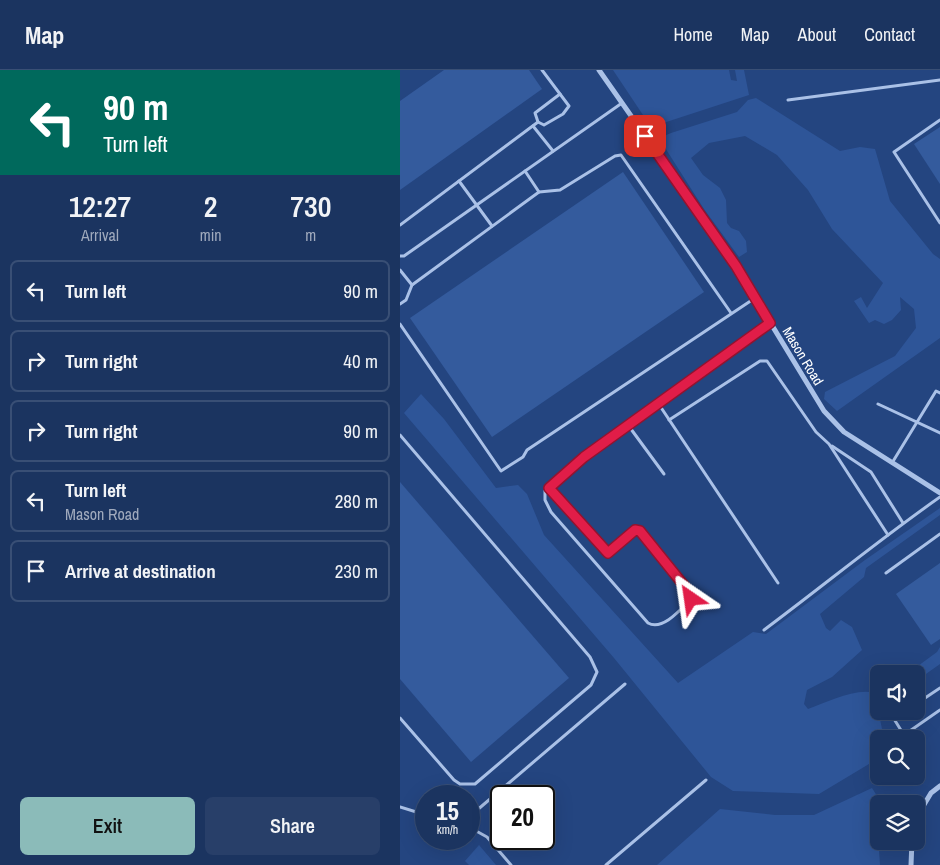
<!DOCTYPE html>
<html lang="en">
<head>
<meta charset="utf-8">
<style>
  :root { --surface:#1b3460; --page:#283f69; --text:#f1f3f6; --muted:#a0aabd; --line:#394f75; --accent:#8bbbb9 }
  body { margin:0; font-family:"Archivo Narrow",sans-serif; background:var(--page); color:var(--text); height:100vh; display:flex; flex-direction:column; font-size:19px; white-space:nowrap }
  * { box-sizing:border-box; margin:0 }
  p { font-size:16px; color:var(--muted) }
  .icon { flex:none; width:28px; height:28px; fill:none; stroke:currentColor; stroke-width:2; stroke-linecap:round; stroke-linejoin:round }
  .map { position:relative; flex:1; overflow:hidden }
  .panel { display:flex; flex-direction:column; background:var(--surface); width:400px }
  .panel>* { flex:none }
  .hud { background:#00695c; color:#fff; overflow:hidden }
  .buttons { position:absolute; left:470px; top:595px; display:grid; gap:10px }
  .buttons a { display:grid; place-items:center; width:55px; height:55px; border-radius:8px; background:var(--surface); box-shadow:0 5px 20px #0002,0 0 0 1px var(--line); font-size:25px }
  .speed { position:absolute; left:15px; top:715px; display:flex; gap:10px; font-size:25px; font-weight:700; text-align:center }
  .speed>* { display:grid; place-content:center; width:65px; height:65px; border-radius:50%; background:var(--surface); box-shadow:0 5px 20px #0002,0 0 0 1px var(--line); line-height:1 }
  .speed small { font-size:12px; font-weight:400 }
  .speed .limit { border:2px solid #111; border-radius:8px; background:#fff; color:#111 }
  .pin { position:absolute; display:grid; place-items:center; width:42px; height:42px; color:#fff; margin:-21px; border-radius:10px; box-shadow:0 2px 8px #0006 }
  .me { position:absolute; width:55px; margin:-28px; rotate:328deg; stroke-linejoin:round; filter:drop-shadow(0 0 4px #0008) }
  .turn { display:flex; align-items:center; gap:18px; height:105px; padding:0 20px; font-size:22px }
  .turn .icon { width:65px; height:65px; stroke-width:2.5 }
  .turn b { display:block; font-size:35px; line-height:42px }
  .eta { display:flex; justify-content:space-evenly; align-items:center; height:85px; text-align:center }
  .eta b { font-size:30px; font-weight:600; line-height:35px }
  .primary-button { display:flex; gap:10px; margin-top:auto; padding:10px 20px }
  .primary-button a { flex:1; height:58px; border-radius:8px; background:var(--accent); color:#111; font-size:20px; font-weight:600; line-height:58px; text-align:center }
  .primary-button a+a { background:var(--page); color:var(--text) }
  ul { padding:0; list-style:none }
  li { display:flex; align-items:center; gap:15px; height:62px; margin:0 10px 8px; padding:0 10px; border:2px solid var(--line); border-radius:8px }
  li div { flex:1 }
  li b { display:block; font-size:19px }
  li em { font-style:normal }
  header { display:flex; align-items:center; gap:30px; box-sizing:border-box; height:70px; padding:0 25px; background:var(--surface); border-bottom:1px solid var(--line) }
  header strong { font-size:24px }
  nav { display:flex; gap:28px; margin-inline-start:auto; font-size:18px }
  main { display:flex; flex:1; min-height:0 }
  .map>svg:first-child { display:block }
</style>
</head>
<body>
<header>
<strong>Map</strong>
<nav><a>Home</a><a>Map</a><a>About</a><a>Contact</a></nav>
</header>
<main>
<section class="panel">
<div class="hud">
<div class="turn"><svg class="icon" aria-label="left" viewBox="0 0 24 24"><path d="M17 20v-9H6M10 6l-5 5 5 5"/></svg><div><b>90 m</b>Turn left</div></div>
</div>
<div class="eta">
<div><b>12:27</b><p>Arrival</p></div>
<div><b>2</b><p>min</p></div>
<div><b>730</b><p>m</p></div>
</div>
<ul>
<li><svg class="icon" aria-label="left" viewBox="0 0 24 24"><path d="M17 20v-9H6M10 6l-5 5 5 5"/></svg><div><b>Turn left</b></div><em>90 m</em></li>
<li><svg class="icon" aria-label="right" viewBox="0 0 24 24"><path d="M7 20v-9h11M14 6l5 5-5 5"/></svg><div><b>Turn right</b></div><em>40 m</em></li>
<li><svg class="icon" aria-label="right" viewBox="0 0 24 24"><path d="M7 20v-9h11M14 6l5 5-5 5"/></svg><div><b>Turn right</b></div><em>90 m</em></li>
<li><svg class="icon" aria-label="left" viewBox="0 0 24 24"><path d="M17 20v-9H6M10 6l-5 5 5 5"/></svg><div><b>Turn left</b><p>Mason Road</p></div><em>280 m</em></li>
<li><svg class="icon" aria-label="arrive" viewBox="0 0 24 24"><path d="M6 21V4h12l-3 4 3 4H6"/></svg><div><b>Arrive at destination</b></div><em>230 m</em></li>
</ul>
<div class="primary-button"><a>Exit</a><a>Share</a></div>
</section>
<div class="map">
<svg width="540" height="795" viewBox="0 0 540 795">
  <rect width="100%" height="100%" fill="#244580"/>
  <g fill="#2e5598">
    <polygon points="213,0 329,0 331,10 337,11 335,0 344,0 349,25 251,57"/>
    <polygon points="356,28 440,81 460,77 475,79 490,131 533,184 540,189 540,268 437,341 424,329 425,322 495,286 516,258 514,239 500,227 501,240 492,250 484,254 475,250 469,253 454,231 461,227 467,238 483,213 432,159 408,120 377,85 345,66 309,73 291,88 303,105 320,118 326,130 327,153 331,158 339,161 346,171 347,182 339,187 304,139 262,73 264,66 271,63 337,42 348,30"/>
    <path d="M21 324 44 349 96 418 118 415 127 424 144 465 278 613 353 562 366 564 465 490 540 438V445L466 498 464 507 420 544 426 558 430 561 441 550 452 557 462 580 432 607 407 620 404 634 408 639C429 632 457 616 479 624V644L484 669H479V688L419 724 333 721 311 707 214 588 4 343Z"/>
    <polygon points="540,577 540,594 516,611 516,604 507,604 537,582"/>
    <polygon points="472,718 482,734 479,734 479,771 485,771 479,780 480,795 257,795 320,739 375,745 414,745"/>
    <polygon points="79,775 96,795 69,795 65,791"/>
  </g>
  <g fill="#345b9d">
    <polygon points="44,0 129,0 142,19 0,120 0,31"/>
    <polygon points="540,57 540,114 514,74"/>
    <polygon points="223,102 304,222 92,367 10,248"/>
    <polygon points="0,412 169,608 71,692 0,609"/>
    <polygon points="540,493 540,569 531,575 496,524"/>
  </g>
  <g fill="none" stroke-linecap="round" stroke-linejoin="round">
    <g stroke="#aac1e7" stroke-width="3">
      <polyline points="388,30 540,10"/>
      <polyline points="540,50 494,82 540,153"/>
      <polyline points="138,52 135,43 160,24"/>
      <polyline points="133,56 153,81"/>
      <polyline points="125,101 139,122"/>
      <polyline points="59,111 92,156"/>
      <polyline points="0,155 138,52 144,55 163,44 169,36 142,0"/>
      <polyline points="0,186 4,186 222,33"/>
      <polyline points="0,200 12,215"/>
      <polyline points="0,234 6,230 12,215 139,122 160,120 215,86 221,85 331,243"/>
      <polyline points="0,254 101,401 123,387 127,380 355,228"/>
      <polyline points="258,333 378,513"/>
      <polyline points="478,334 540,363"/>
      <polyline points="269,350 360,291 367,291 416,362 429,374 488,465"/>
      <polyline points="228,355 264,404"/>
      <polyline points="0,365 190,587 197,602 191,615 75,714 60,714 54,710 0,648"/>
      <polyline points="432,376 471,402 503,453"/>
      <polyline points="492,393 536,321 540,323"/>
      <path d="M149 417 208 483 235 460 240 461 291 525V529C281 539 263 561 248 553L151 442 145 430V421L184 387 370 253"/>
      <polyline points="486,503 540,464"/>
      <path d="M364 560C423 516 480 469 540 427"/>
      <polyline points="516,634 540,618"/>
      <polyline points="505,641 494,649 504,665 540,640"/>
      <polyline points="0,737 26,745"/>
      <polyline points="69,749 76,741 225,614"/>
      <polyline points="69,757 87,767 111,795"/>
      <polyline points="206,795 306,710"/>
    </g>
    <g stroke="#aac1e7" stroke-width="5">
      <polyline points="199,0 336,196 424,341 444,362 540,423"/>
      <polyline points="516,748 531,723 540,716"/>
      <polyline points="511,795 512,771"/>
    </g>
  </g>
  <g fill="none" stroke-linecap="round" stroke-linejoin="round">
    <defs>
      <polyline id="route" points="245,66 336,196 370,253 184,387 149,418 208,483 235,460 240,461 290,523 291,529"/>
    </defs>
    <use href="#route" stroke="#92132f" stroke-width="12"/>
    <use href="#route" stroke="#e11d48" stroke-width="9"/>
  </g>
  <g text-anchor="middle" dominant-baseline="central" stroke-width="5" stroke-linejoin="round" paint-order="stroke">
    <g font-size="14" fill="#fff" stroke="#244580">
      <text transform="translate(403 286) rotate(59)">Mason Road</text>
    </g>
  </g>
</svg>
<div class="buttons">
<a><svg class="icon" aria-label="sound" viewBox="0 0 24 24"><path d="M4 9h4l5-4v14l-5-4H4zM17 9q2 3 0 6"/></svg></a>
<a><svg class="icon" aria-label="search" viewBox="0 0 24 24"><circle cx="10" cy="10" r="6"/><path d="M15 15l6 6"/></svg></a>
<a><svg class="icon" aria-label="layers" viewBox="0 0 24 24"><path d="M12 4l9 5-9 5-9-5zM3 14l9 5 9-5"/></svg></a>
</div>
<div class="speed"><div>15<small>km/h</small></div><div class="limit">20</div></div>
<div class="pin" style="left:245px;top:66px;background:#d93025"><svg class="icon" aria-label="arrive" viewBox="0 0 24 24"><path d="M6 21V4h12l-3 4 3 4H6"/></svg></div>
<svg class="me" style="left:291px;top:529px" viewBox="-20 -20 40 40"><path d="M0-17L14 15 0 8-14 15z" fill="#e11d48" stroke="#fff" stroke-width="4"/></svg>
</div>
</main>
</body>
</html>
